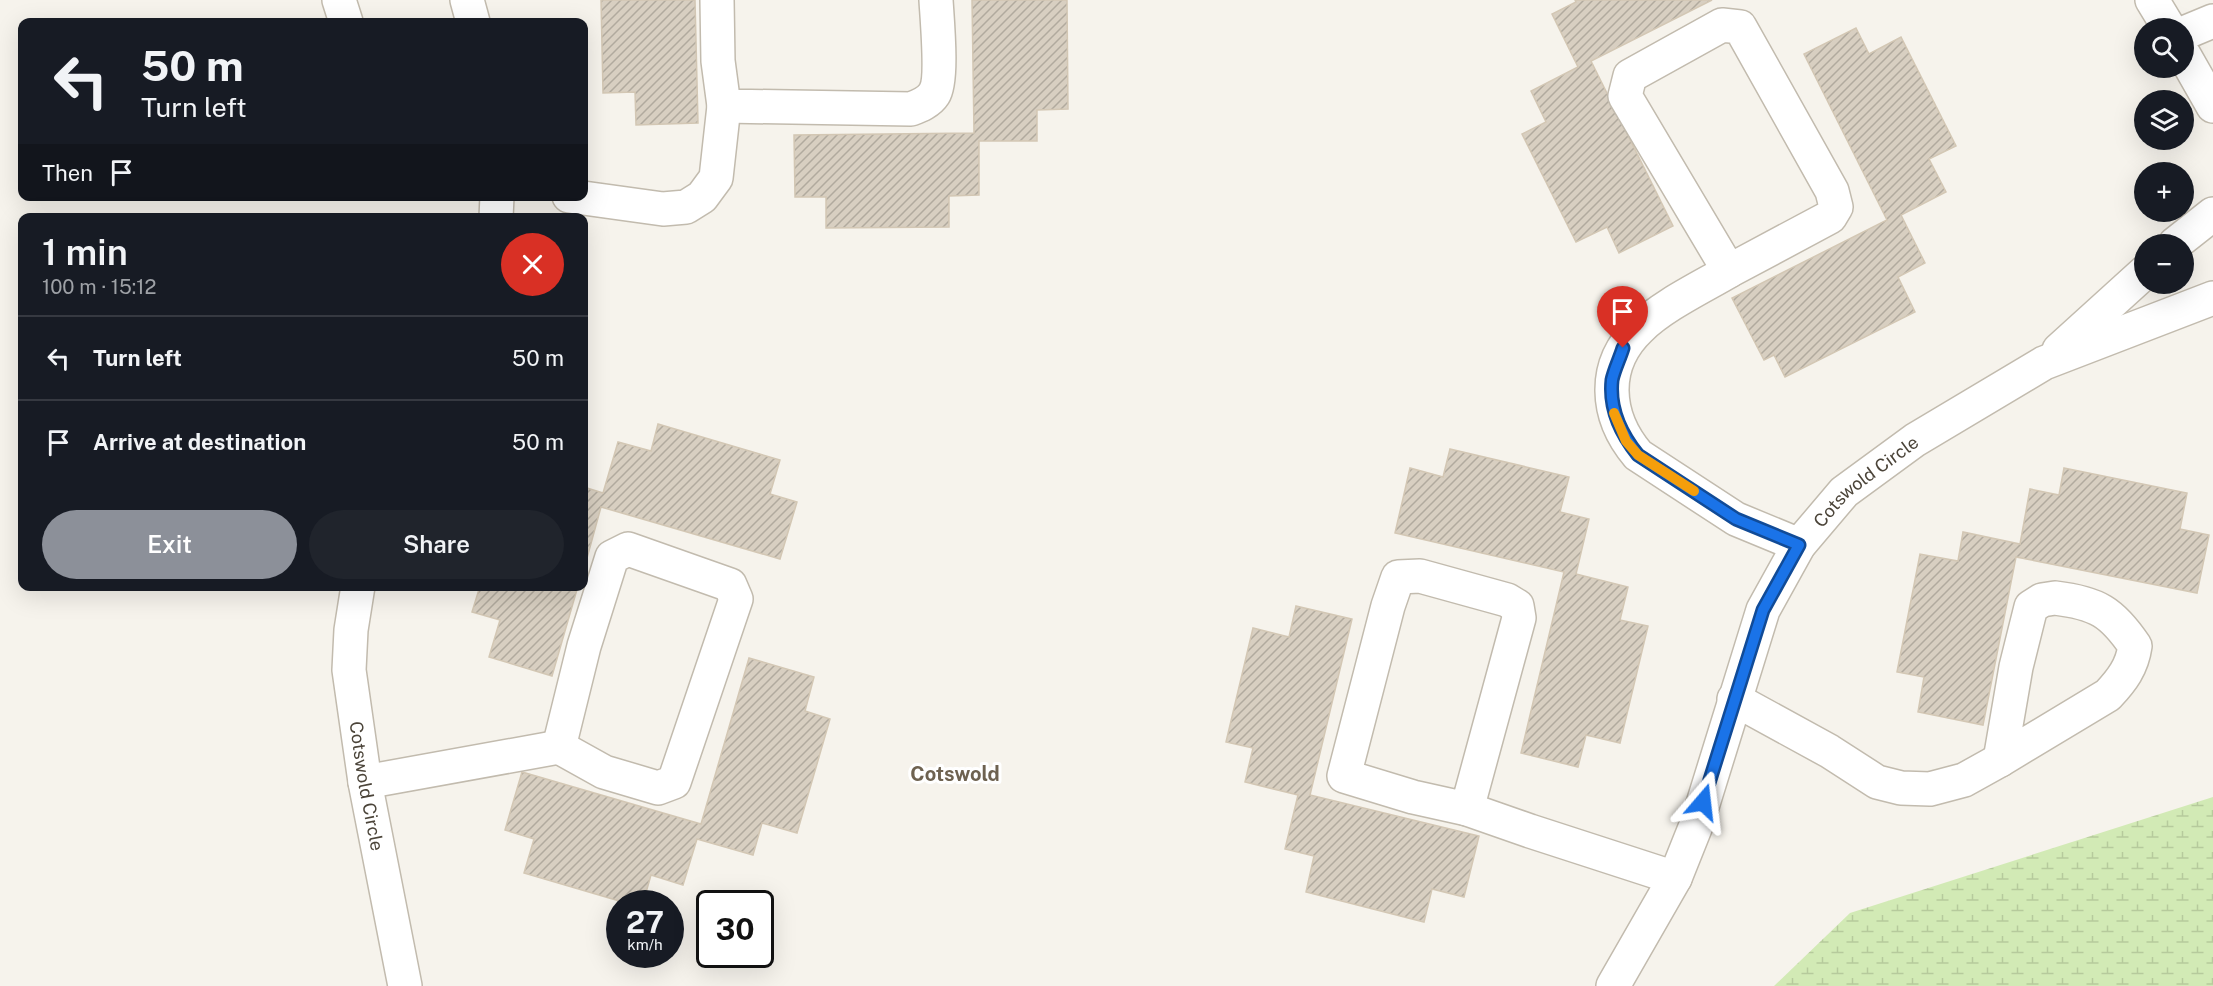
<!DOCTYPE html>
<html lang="en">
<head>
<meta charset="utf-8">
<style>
  :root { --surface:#171b24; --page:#20242c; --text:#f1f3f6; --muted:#9ea1a6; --line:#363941; --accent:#8c9099 }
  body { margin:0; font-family:"Public Sans",sans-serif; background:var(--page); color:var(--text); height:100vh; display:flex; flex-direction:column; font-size:22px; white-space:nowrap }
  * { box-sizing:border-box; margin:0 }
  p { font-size:20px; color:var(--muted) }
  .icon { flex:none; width:33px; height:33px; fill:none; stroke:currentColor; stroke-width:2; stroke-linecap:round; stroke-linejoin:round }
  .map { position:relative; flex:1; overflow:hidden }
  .drawer { position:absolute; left:18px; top:213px; width:570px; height:378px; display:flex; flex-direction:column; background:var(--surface); border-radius:12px; box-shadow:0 6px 24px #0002 }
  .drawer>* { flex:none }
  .hud { position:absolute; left:18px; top:18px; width:570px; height:183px; border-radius:12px; box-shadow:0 6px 24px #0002; background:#171b24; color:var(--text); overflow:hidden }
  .controls { position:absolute; left:2134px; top:18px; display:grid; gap:12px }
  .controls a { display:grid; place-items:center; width:60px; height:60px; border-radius:50%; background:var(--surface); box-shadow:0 6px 24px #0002; font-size:30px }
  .speed { position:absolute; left:606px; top:890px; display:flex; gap:12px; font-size:30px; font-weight:700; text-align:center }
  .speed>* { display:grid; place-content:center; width:78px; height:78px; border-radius:50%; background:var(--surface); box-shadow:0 6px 24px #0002; line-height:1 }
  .speed small { font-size:15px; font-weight:400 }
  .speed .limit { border:3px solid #111; border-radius:9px; background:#fff; color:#111 }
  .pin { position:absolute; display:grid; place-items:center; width:51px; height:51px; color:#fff; margin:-62px -26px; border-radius:50% 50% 50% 0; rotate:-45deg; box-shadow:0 0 6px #0007 }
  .pin .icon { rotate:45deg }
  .me { position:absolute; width:66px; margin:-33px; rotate:17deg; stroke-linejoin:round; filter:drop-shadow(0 0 4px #0008) }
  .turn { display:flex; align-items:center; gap:21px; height:126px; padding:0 24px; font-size:27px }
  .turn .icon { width:78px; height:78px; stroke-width:2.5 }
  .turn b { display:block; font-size:42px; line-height:51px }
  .then { display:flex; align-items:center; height:57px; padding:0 24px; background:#0003; gap:12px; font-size:22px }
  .round { display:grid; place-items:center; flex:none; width:63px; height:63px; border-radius:32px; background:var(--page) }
  .summary { display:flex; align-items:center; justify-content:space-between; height:102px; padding:0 24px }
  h1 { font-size:36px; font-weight:600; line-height:45px }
  .action { display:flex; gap:12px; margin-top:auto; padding:12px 24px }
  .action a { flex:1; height:69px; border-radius:36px; background:var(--accent); color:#fff; font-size:24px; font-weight:600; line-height:69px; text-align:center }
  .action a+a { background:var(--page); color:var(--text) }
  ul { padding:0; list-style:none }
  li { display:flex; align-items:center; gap:18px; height:84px; padding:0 24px; border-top:2px solid var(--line) }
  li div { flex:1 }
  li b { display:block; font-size:22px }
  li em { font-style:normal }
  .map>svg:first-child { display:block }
</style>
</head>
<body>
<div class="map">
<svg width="2213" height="986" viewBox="0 0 2213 986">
  <defs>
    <pattern id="wetland-marsh" width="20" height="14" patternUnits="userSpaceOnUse" patternTransform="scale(1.5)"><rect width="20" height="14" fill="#d2eab5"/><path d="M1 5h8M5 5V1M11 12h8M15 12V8" fill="none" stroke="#b6ca9c"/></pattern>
    <pattern id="building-hatch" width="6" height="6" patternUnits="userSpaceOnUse" patternTransform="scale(1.5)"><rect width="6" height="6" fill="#d8cfc1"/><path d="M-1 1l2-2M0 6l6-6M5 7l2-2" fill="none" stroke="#b1aa9e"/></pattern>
  </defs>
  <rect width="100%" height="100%" fill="#f6f3ec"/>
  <polygon fill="url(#wetland-marsh)" points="2213,797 2213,986 1774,986 1850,913"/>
  <g fill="url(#building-hatch)" stroke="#d3c7b4" stroke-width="1.5">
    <polygon points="601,0 695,0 698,123 636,125 635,92 603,93"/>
    <polygon points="972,0 1067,0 1068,109 1037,110 1037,141 979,141 979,195 949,196 949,227 826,228 826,197 795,197 794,135 974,133"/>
    <polygon points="1575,0 1712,0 1591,61 1673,226 1619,253 1607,227 1576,242 1522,134 1546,122 1531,91 1578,67 1552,14 1576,2"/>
    <polygon points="1856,28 1869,54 1901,37 1956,146 1929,159 1946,192 1901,215 1925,263 1898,277 1915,312 1785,377 1774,355 1764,360 1732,298 1887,220 1804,54"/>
    <polygon points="658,424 780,460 770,494 797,502 780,559 601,507 584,569 584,487 603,493 618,442 651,451"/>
    <polygon points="1450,449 1569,477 1560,512 1589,519 1576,574 1628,587 1620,620 1648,626 1620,743 1586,735 1578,767 1521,753 1564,572 1395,533 1410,468 1443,477"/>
    <polygon points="2064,468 2187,493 2180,529 2209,535 2197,593 2016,557 1983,725 1918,712 1924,677 1897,672 1920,554 1958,561 1963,532 2020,544 2030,489 2059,495"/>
    <polygon points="480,586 578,586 552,676 489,657 500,620 472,612"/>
    <polygon points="1296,606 1352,619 1310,795 1479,836 1464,897 1432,889 1424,922 1306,892 1314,856 1285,849 1298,795 1245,782 1253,748 1226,742 1253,628 1289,637"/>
    <polygon points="749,658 814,677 805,711 830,719 797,833 762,823 753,855 697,839 683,885 651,875 643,903 626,903 524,873 534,839 505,830 522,772 701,824"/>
  </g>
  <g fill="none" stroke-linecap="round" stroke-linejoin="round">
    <defs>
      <g id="minor">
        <polyline points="339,0 346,22"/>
        <polyline points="467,0 473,22"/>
        <path d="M717 0 718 61 724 106 911 109C919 106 929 102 934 94 943 81 937 18 936 0"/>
        <polyline points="2152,0 2169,28"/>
        <polygon points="1722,25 1740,27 1832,191 1836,207 1830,217 1729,271 1625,96 1630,76"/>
        <polyline points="2184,33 2213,21"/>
        <polyline points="2184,55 2213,106"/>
        <polyline points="569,196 663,209 686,207 702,197 716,178 724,106"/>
        <polyline points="496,218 497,196"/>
        <polyline points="2175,244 2213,214"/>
        <path d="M1729 271C1702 287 1662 306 1640 328 1601 365 1605 416 1638 455L1736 519 1799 545"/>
        <polyline points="2059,350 2145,272"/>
        <polygon points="628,549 730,585 736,599 674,782 658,788 604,772 559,747 584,646 612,557"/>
        <polygon points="1420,576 1507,600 1517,606 1519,618 1467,809 1413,797 1344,776 1388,606 1398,577"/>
        <path id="s1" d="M358 586 351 630 349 670 365 782 405 986"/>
        <path d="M2055 598C2097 603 2112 612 2135 646 2132 667 2122 680 2108 695L2000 760 2016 667 2031 607 2042 600Z"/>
        <polyline points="1734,699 1829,751 1877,782 1901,788 1930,789 1964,780 2000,760"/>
        <polyline points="365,782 559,747"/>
        <polyline points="1467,809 1530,831 1675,878"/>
        <path id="s2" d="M1613 986 1675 878 1697 823 1763 610 1799 545 1844 492 1915 440 2044 363 2213 298"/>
      </g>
    </defs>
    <use href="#minor" stroke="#c2bbae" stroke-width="36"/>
    <use href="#minor" stroke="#fff" stroke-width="33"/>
  </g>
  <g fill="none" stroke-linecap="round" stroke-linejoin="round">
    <defs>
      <path id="route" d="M1623 348C1620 358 1614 370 1612 380 1609 408 1621 434 1638 455L1736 519 1799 545 1763 610 1703 802"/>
    </defs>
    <use href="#route" stroke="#114b97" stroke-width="15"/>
    <use href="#route" stroke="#1a73e8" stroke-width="10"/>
    <polyline stroke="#f59e0b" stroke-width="10" points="1614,413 1626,441 1638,455 1694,491"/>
  </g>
  <g text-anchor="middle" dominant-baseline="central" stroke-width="6" stroke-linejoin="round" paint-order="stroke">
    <g font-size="18" fill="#4b4439" stroke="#fff">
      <text stroke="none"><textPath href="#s2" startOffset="574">Cotswold Circle</textPath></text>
      <text stroke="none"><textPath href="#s1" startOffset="202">Cotswold Circle</textPath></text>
    </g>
    <g font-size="20" font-weight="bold" fill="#6e6250" stroke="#fff">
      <text x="955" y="774">Cotswold</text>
    </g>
  </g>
</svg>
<div class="controls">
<a><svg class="icon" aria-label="search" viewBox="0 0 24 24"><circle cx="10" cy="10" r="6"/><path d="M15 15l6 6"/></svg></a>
<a><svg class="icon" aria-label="layers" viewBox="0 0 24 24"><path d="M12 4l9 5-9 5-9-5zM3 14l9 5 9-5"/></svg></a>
<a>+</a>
<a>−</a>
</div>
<div class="speed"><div>27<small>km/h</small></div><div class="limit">30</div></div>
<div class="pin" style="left:1623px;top:348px;background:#d93025"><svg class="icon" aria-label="arrive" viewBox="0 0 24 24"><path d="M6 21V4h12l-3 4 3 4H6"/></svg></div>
<svg class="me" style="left:1703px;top:802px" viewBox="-20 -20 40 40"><path d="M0-17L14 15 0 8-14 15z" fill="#1a73e8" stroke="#fff" stroke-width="4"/></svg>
<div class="hud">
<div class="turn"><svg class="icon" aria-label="left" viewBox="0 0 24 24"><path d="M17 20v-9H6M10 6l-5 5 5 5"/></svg><div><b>50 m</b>Turn left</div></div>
<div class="then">Then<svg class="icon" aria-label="arrive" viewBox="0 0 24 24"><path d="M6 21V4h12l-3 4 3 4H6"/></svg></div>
</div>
<section class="drawer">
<div class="summary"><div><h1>1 min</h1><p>100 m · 15:12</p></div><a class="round" style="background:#d93025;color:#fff"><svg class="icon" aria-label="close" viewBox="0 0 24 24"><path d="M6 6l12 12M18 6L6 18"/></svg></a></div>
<ul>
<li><svg class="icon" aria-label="left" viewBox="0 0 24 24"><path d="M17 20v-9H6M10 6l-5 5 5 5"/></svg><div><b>Turn left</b></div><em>50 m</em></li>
<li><svg class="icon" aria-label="arrive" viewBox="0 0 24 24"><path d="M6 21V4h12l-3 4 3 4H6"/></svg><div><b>Arrive at destination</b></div><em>50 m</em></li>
</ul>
<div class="action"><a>Exit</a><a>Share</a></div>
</section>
</div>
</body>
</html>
